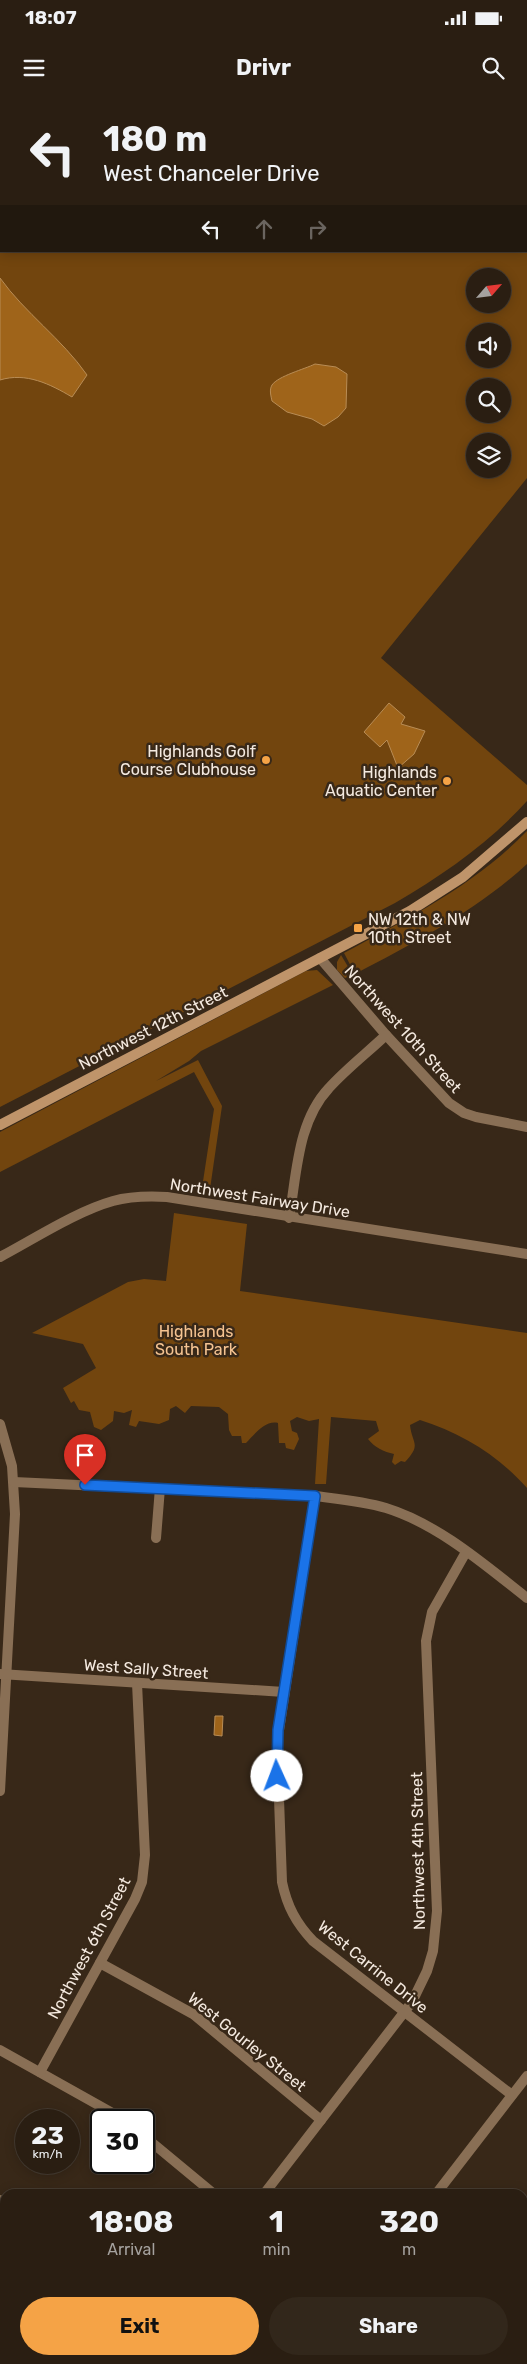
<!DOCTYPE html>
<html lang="en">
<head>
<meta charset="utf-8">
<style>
  :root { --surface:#2a1e12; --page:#32271b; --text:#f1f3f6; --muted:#a5a29f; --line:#463c32; --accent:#f5a346 }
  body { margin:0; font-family:Rubik,sans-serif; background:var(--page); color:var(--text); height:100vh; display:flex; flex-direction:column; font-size:19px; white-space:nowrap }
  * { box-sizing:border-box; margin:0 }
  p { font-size:16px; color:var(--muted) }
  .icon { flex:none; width:28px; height:28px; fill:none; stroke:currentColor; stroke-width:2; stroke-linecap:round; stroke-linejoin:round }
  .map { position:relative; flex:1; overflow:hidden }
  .sheet { position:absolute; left:0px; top:2089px; width:528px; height:176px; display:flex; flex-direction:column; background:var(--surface); border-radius:15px 15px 0 0; box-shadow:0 2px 12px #0003,0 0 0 1px var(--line) }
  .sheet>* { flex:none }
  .top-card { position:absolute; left:0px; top:0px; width:528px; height:152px; box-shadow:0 2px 12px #0003,0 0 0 1px var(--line); background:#2a1e12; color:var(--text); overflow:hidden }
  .needle { width:32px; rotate:62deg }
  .buttons { position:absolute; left:466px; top:168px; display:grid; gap:10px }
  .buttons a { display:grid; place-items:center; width:45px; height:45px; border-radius:50%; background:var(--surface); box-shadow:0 2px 12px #0003,0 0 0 1px var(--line); font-size:25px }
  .speed { position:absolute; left:15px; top:2009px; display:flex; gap:10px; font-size:25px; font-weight:700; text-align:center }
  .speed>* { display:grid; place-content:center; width:65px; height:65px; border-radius:50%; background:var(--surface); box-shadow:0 2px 12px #0003,0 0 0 1px var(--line); line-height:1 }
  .speed small { font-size:12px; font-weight:400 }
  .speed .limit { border:2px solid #111; border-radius:8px; background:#fff; color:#111 }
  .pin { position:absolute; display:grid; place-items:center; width:42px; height:42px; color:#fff; margin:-51px -21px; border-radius:50% 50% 50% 0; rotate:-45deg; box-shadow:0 0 5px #0007 }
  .pin .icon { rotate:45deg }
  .me { position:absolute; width:55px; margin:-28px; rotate:358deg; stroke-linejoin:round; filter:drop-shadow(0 0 4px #0008) }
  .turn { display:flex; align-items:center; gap:18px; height:105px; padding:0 20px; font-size:22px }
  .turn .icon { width:65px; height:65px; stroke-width:2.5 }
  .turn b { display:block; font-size:35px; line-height:42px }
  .lanes { display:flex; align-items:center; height:48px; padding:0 20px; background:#0003; justify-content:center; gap:25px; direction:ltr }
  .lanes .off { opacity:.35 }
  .eta { display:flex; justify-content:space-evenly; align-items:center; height:85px; text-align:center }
  .eta b { font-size:30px; font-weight:700; line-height:35px }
  .action { display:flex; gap:10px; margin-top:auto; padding:10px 20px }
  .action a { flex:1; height:58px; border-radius:30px; background:var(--accent); color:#111; font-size:20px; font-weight:700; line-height:58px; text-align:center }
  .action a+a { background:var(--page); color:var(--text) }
  .status { display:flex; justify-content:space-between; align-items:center; height:35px; padding:0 25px; background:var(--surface); direction:ltr }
  .status svg { height:14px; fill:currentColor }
  header { display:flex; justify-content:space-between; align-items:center; height:65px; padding:0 20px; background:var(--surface); font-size:22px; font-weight:700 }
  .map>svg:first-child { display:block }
</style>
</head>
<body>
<div class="status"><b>18:07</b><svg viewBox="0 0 49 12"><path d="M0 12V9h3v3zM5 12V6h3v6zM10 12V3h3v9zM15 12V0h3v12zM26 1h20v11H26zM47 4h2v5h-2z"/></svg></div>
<header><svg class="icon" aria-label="menu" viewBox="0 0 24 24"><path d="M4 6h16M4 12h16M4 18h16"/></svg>Drivr<svg class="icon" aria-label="search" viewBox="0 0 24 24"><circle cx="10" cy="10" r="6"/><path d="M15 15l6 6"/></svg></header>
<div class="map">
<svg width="527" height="2264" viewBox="0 0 527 2264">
  <rect width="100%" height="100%" fill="#382818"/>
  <g fill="#72450e" fill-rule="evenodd">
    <path d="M0 0H527V378L381 558 527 685V701C489 743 444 774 395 803L0 1007ZM1 1H526V151H1ZM475 176H502V204H475ZM475 231H502V259H475ZM475 286H502V314H475ZM475 341H502V369H475Z"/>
    <path d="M527 731V764C476 811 416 842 355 874L344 853C409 818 475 785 527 731Z"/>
    <polygon points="341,855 353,875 345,878 337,870 337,862"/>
    <polygon points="317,870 333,885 201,951 189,961 156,981 198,960 222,1006 210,1089 202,1088 214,1009 194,972 0,1072 0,1032 306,871"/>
    <path d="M174 1113 247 1124 240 1191 527 1233V1388C498 1355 461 1333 420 1320L410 1325C412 1344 422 1344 405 1362L401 1361 395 1365 392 1362 394 1354C384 1352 374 1347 368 1339L379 1331 376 1321 331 1317 326 1384H315L319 1319 309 1321 297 1317 290 1321 292 1331 297 1333 299 1339 294 1350 286 1348 285 1343H279L278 1323C265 1320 255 1334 246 1343H242L241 1336H232L229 1330 228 1314 219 1307 191 1306 185 1313 176 1306 170 1309 169 1320 159 1324 139 1321 136 1327 129 1325 132 1310 124 1313 114 1311 113 1321 101 1330 94 1327 90 1312 79 1310 74 1301 71 1303 63 1288 96 1268 83 1244 32 1233 128 1182 144 1179 166 1181Z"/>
  </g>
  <g fill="#9f641a" stroke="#b88c55">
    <path d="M0 178C25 213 62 239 87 275L72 297C50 284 26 272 0 280Z"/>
    <path d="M315 264 336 267 347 274 346 308 338 317 324 326 312 319 287 312 272 301C271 296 269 290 272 285 278 276 305 269 315 264Z"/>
    <polygon points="389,603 405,617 401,624 425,631 414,654 398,668 387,640 380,647 364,632"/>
    <polygon points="215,1616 223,1616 222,1636 214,1635"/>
  </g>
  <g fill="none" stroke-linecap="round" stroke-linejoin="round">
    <g stroke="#896f55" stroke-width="10">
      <polyline points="320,858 386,935 449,1003 464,1013 476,1017 527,1027"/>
      <path d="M289 1118C297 1074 297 1022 329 988 346 969 367 953 386 935"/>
      <path d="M0 1157C34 1139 77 1111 113 1101 131 1096 149 1096 167 1097L527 1154"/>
      <polyline points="0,1324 12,1366 15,1414 0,1691"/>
      <path d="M14 1382 315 1396C339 1399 363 1401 386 1408 438 1424 485 1465 527 1498"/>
      <path d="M315 1396 277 1643 282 1782C287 1806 296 1823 313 1841L512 1995"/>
      <polyline points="156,1438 160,1388"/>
      <polyline points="0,1574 284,1592"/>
      <polyline points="100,1863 193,1914 321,2020"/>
      <polyline points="0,1950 125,2020"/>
      <polyline points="40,1972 135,1799 142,1782 145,1755 137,1583"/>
      <polyline points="144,2036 214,2094"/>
      <polyline points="264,2094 412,1902 427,1871 433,1851 437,1811 426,1541 432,1512 466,1452"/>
      <polyline points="436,2094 527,1976"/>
      <polyline points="0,2100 5,2103"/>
      <polyline points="522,2146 527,2146"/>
      <polyline points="206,2260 211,2264"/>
      <polyline points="456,2260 462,2264"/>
      <polyline points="304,2264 307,2260"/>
    </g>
    <polyline stroke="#bf946a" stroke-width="10" points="0,1025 410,811 463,777 527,722"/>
  </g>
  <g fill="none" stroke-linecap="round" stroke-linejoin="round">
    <defs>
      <polyline id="route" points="85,1385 315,1396 278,1630 277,1676"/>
    </defs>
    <use href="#route" stroke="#114b97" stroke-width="12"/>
    <use href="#route" stroke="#1a73e8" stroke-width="9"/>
  </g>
  <g fill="#f5a346" stroke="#382818" stroke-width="2">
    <circle cx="266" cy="660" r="5"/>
    <circle cx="447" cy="681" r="5"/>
    <rect x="353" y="823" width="10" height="10" rx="2.5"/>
  </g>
  <g text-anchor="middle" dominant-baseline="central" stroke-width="5" stroke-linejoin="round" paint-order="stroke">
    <g font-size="16" fill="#f4e9df" stroke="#382818" text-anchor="end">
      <text x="256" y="651">Highlands Golf<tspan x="256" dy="18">Course Clubhouse</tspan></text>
      <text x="437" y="672">Highlands<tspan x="437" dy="18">Aquatic Center</tspan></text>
      <text x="368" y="819" text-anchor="start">NW 12th &amp; NW<tspan x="368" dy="18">10th Street</tspan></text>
    </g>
    <g font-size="16" fill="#f4e9df" stroke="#382818">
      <text transform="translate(153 928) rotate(-27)">Northwest 12th Street</text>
      <text transform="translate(403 929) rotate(48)">Northwest 10th Street</text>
      <text transform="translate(260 1098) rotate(9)">Northwest Fairway Drive</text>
      <text transform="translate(146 1569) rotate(4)">West Sally Street</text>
      <text transform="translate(418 1751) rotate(-91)">Northwest 4th Street</text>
      <text transform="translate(89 1848) rotate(-62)">Northwest 6th Street</text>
      <text transform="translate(373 1867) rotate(39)">West Carrine Drive</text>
      <text transform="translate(247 1942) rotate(39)">West Gourley Street</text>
    </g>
    <g font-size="16" fill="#f5c391" stroke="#382818">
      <text x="196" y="1231">Highlands<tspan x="196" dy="18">South Park</tspan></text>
    </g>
  </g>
</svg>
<div class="buttons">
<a><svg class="needle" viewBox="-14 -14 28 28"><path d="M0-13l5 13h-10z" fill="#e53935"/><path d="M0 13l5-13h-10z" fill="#a5a29f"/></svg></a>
<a><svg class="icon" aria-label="sound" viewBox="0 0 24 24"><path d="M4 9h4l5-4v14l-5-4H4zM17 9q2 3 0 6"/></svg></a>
<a><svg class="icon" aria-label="search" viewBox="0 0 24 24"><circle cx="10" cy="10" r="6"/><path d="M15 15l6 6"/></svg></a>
<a><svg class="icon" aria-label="layers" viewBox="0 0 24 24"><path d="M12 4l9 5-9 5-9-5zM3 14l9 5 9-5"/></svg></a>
</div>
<div class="speed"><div>23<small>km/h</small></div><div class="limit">30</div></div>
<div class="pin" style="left:85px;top:1385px;background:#d93025"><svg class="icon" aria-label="arrive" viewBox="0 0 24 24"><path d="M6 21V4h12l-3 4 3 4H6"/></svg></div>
<svg class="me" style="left:277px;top:1676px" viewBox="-20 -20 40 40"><circle r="19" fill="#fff"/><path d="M0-13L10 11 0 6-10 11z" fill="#1a73e8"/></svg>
<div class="top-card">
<div class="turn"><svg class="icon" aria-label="left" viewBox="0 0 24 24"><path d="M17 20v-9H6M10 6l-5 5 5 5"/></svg><div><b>180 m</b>West Chanceler Drive</div></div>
<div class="lanes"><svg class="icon" aria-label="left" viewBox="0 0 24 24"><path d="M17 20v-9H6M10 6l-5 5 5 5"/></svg><svg class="icon off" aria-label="ahead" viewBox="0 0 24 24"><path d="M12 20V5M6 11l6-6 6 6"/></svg><svg class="icon off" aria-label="right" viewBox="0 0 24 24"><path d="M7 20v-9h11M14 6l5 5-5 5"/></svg></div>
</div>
<section class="sheet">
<div class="eta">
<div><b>18:08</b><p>Arrival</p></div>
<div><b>1</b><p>min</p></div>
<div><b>320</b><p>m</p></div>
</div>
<div class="action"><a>Exit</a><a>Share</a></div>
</section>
</div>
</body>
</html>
